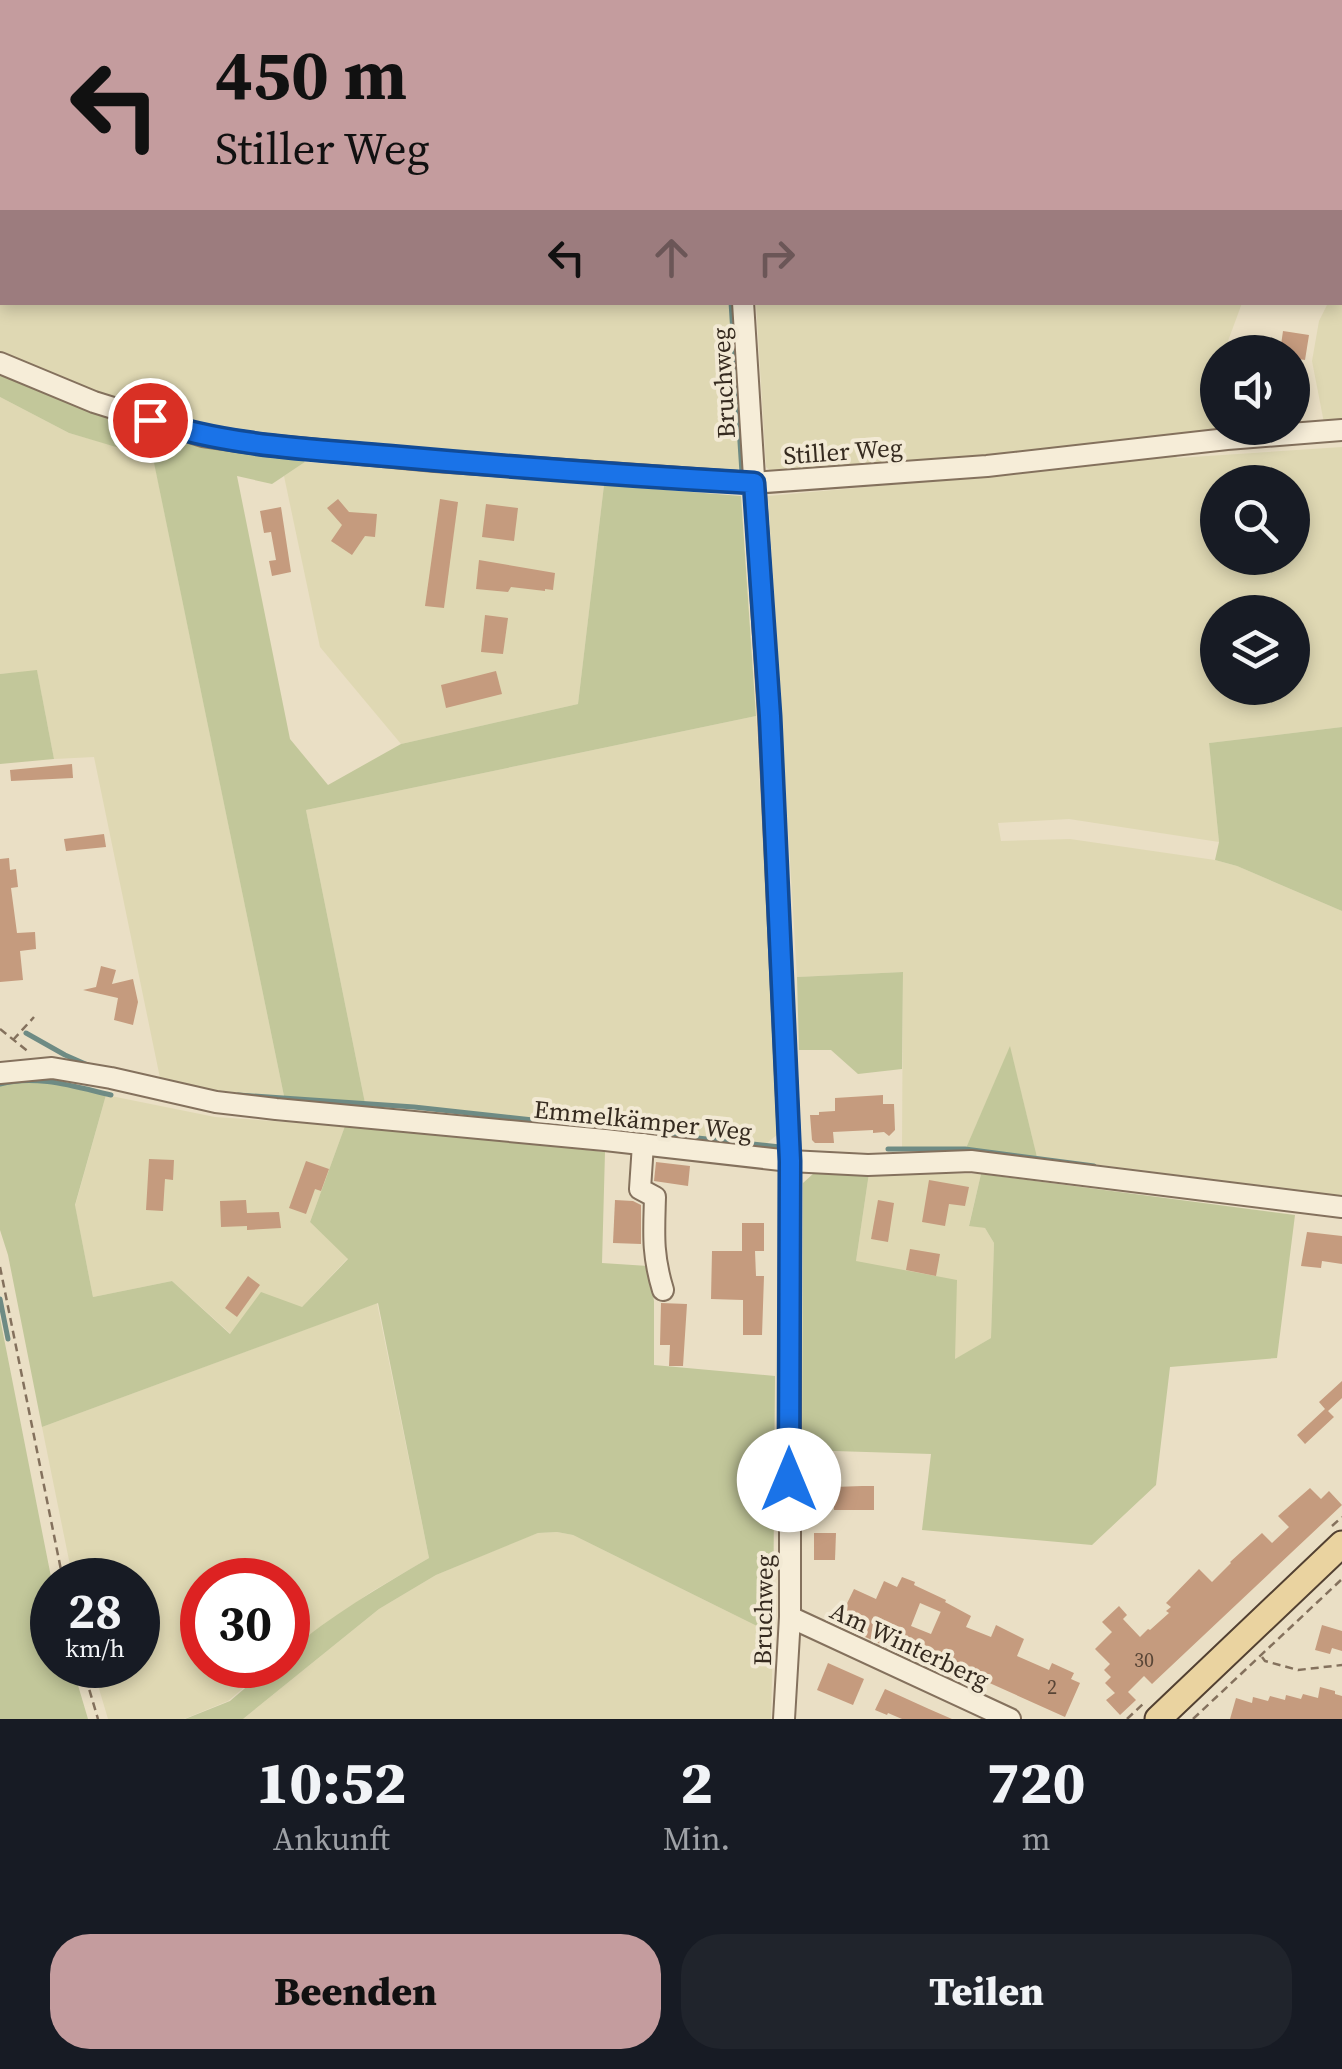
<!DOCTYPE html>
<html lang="de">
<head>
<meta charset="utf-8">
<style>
  :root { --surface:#171b24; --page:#20242c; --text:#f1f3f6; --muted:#9ea1a6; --accent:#c49c9e }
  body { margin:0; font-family:"Source Serif 4",serif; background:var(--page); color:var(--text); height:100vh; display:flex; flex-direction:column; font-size:38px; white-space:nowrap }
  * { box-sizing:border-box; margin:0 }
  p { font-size:32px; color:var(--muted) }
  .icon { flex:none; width:55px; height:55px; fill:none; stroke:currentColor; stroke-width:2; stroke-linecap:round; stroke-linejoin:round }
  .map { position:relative; height:1719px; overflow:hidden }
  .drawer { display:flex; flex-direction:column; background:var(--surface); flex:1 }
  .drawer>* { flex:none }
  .banner { position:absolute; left:0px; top:0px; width:1342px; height:305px; box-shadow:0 5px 15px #0003; background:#c49c9e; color:#111; overflow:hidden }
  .fabs { position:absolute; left:1200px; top:335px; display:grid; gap:20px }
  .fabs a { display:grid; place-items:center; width:110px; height:110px; border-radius:50%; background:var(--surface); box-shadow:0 5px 15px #0003; font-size:50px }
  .speed { position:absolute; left:30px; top:1558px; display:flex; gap:20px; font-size:50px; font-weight:700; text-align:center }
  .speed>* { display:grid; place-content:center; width:130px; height:130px; border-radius:50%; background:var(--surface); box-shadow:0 5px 15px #0003; line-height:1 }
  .speed small { font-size:25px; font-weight:400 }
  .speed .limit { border:15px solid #d22; background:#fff; color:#111 }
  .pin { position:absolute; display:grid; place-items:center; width:85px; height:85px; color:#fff; margin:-42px; border:5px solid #fff; border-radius:50%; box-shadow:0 2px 10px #0007 }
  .me { position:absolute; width:110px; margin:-55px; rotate:0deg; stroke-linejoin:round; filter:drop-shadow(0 0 8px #0008) }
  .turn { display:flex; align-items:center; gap:35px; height:210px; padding:0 50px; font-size:45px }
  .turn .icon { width:130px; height:130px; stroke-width:2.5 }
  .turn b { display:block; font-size:70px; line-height:85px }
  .lanes { display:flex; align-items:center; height:95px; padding:0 50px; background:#0003; justify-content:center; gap:50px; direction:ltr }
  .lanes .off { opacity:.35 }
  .eta { display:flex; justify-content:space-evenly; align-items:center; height:170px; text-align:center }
  .eta b { font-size:60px; font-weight:800; line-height:70px }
  .primary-button { display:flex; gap:20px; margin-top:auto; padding:20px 50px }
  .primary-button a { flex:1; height:115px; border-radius:40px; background:var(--accent); color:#111; font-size:40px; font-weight:800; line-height:115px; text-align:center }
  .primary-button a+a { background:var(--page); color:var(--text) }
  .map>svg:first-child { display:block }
</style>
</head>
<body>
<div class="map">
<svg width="1342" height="1719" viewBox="0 0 1342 1719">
  <rect width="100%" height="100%" fill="#eadfc5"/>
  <g fill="#dfd8b3" fill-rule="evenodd">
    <polygon points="249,0 708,0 708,2 253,2"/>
    <polygon points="737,0 1342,0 1342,422 1324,423 1312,361 1319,321 1328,303 1340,302 1340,2 737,2"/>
    <polygon points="2,222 2,302 729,303 740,467 733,475 344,446 192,427 0,358 0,225"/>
    <polygon points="756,303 1242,303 1224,352 1218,352 1216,432 968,459 773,473 766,467"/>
    <polygon points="0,397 69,433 153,457 284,1096 218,1093 160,1078 94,757 54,759 37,671 0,674"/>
    <path d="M1342 447V727L1209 743 1219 842 1069 819 998 823 1001 841 1070 839 1215 860 1237 866 1342 911V1196L1037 1157 1010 1048 966 1148H902L903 972 797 977 768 496 965 478 1175 454 1177 458ZM1218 482H1292V558H1218ZM1218 612H1292V688H1218Z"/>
    <polygon points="305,462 604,485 578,704 401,744 320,647 284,476"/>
    <polygon points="756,716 778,1134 766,1144 365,1103 306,810"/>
    <polygon points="106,1095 215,1117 345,1126 310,1222 348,1258 302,1307 231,1334 172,1281 93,1297 75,1206"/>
    <polygon points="869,1173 981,1174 969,1225 985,1228 994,1243 991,1338 954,1360 856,1261"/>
    <polygon points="377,1303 429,1558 371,1592 288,1651 288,1580 202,1580 202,1665 271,1665 228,1701 184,1719 108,1719 92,1665 138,1665 138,1580 73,1580 42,1427"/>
    <polygon points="557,1532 573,1535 773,1634 771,1719 243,1719 379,1609 436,1575 522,1539 538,1533"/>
  </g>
  <g fill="#c2c79a">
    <polygon points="0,368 299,458 305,462 272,484 237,476 290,739 328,785 401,744 578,704 604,485 741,496 756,716 306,810 365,1103 284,1096 153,458 69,433 0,397"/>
    <polygon points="37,670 54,759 0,764 0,674"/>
    <polygon points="1342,727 1342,911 1237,866 1215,860 1219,842 1209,743"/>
    <polygon points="903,972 902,1069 858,1074 831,1050 799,1050 797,977"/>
    <polygon points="1010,1046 1037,1157 966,1148"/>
    <path d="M45 1082 106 1095 75 1205 93 1297 172 1281 230 1334 261 1292 302 1307 348 1259 310 1222 345 1126 412 1130 605 1152 602 1263 648 1266 654 1301V1365L775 1376 773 1634 573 1535 557 1532 538 1533 436 1575 379 1609 243 1719H185L230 1701 272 1665H288V1652C331 1615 380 1587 429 1558L378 1303 42 1427 8 1255 0 1230V1085L8 1083Z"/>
    <polygon points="814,1173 869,1173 856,1261 957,1280 955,1359 991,1338 994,1243 985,1228 969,1226 981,1174 1295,1215 1277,1358 1170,1367 1156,1485 1092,1545 922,1530 931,1454 802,1450 803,1183"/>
    <polygon points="0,1318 52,1582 52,1665 72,1665 88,1719 0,1719"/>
  </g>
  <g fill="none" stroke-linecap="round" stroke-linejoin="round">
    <g stroke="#6e8b84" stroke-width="5">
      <polyline points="731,302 742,473"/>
      <polyline points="26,1033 65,1055 90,1066"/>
      <path d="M0 1084C36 1074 76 1087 111 1095"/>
      <polyline points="238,1095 414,1107 780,1147"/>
      <polyline points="888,1149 965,1149 1094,1166"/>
      <polyline points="0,1299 8,1339"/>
    </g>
  </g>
  <g fill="#c59b7e">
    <polygon points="1283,331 1309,335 1305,360 1292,358 1292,352 1230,352 1236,339 1250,344 1263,338 1281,345"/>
    <polygon points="338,499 349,512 377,514 375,537 365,536 352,555 331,541 342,525 327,508"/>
    <polygon points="440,499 458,502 444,608 425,606"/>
    <polygon points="486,504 518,508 514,541 482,537"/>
    <polygon points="281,507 291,572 272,576 269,561 276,560 271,532 264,533 260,511"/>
    <polygon points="479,560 555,573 553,590 545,589 545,591 511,587 508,592 476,589"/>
    <polygon points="485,615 508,618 503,654 481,652"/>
    <polygon points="496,671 502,694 446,708 441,685"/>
    <polygon points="72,764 73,778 11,781 10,770"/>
    <polygon points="104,834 106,847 66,851 64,839"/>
    <polygon points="9,858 10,870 16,869 18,887 11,888 17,933 35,932 36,949 20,951 23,980 0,982 0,859"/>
    <polygon points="101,966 116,970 112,984 133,979 138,1002 133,1025 114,1020 118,998 83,990 96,987"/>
    <polygon points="883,1095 883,1104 894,1104 895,1130 889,1136 884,1132 873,1133 873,1130 833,1132 834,1143 815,1143 812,1140 810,1115 819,1115 819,1112 835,1111 835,1098"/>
    <polygon points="149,1159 174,1160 173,1180 165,1179 163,1211 146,1210"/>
    <polygon points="306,1161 329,1169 321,1191 315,1189 306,1214 289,1208"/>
    <polygon points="656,1162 690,1166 688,1186 654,1181"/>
    <polygon points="929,1180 969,1187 965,1206 949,1204 945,1226 922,1222"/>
    <polygon points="246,1200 247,1213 279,1212 281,1228 247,1230 247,1226 221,1227 220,1201"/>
    <polygon points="615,1200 633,1201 641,1205 641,1244 613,1243"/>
    <polygon points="878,1200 894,1203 888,1242 871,1239"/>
    <polygon points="742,1223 764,1223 764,1251 755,1251 756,1276 764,1276 762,1335 743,1335 743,1300 711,1299 712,1251 742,1251"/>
    <polygon points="1307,1232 1342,1236 1342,1264 1322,1261 1321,1268 1301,1266"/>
    <polygon points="910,1249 940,1254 936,1276 906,1270"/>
    <polygon points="248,1276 260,1285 237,1317 225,1308"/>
    <polygon points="661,1303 687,1304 683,1366 669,1366 670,1345 660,1345"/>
    <polygon points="1342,1381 1342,1398 1328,1411 1334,1417 1305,1444 1297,1435 1325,1409 1319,1402"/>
    <polygon points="862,1486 874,1486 874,1510 834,1510 834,1487"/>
    <polygon points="1310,1488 1321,1499 1329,1491 1342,1505 1152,1684 1144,1676 1128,1692 1136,1700 1120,1715 1106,1700 1115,1693 1105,1683 1111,1677 1104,1670 1110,1664 1095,1649 1112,1632 1102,1622 1119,1606 1127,1615 1123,1619 1140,1637 1148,1629 1150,1630 1169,1613 1166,1611 1171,1607 1166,1603 1199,1569 1212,1582 1231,1563 1230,1562 1262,1533 1272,1543 1289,1527 1278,1516"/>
    <polygon points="814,1533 836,1533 835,1560 814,1560"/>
    <polygon points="902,1577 915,1582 914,1585 946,1600 941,1612 920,1603 911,1626 931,1634 945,1602 971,1616 966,1627 991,1637 996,1625 1024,1639 1017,1656 1049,1670 1052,1663 1074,1673 1071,1679 1080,1683 1065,1717 965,1672 961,1681 837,1624 854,1589 876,1599 884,1581 897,1587"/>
    <polygon points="1322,1625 1342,1631 1342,1651 1332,1648 1330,1654 1315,1650"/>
    <polygon points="828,1663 864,1679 853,1705 817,1690"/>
    <polygon points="1320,1687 1335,1691 1335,1694 1342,1696 1342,1719 1230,1719 1236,1698 1252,1703 1253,1697 1268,1701 1270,1696 1285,1700 1286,1695 1301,1699 1303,1694 1318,1698"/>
    <polygon points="885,1689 929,1709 952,1719 902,1719 888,1713 887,1715 875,1710"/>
  </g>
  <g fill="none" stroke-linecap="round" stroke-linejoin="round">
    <defs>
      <g id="minor">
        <polyline points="724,0 724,2"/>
        <polyline points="166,2 168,0"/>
        <polyline points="0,219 2,215"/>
        <polyline points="743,302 769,716 790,1161 790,1617 784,1719"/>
        <polyline points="0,363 94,402 203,436 266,445 435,461 753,483 987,466 1227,439 1342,430"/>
        <polyline points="0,1073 52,1068 111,1078 216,1102 276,1109 605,1140 790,1161 868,1165 971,1161 1342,1207"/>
        <path d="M643 1144 640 1189 655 1197C654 1233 652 1254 663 1290"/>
        <polyline points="790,1617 1010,1719"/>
      </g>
      <polyline id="major" points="1158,1719 1342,1544"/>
    </defs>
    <use href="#minor" stroke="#84715d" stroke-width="24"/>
    <use href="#major" stroke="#524031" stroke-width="29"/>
    <g stroke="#84715d" stroke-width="2.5" stroke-dasharray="8 5" stroke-linecap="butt">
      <polyline points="0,1029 30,1053"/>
      <polyline points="13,1040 34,1017"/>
      <polyline points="0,1267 63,1580"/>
      <polyline points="1332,1526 1342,1517"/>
      <polyline points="1262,1657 1265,1661 1298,1670 1342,1665"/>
      <polyline points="82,1665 98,1719"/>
      <polyline points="1127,1719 1144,1703"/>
      <polyline points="1193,1719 1342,1579"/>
    </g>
    <use href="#minor" stroke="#f6edd8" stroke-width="20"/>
    <use href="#major" stroke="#ead3a0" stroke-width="25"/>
  </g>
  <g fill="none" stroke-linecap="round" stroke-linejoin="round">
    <defs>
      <path id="route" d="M150 420C227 446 309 449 389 456 511 467 632 476 754 483L770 716 790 1161 789 1480"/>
    </defs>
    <use href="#route" stroke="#114b97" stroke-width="25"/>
    <use href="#route" stroke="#1a73e8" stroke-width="18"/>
  </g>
  <g text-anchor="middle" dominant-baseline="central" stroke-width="8" stroke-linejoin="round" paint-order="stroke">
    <g font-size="20" fill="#594637">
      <text x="1144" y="1660">30</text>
      <text x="1052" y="1687">2</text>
    </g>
    <g font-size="25" fill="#352a1f" stroke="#f2e9d4">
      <text transform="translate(723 383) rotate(-93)">Bruchweg</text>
      <text transform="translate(843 451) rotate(-4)">Stiller Weg</text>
      <text transform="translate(643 1120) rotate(6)">Emmelkämper Weg</text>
      <text transform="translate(763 1610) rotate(-89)">Bruchweg</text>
      <text transform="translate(910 1645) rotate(25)">Am Winterberg</text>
    </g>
  </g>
</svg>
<div class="fabs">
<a><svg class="icon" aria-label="sound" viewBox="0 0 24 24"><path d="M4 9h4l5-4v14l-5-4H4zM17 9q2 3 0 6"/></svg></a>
<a><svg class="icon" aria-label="search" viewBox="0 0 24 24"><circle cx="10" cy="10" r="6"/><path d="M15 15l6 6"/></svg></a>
<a><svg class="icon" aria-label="layers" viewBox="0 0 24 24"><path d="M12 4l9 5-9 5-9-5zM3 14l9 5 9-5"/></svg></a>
</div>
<div class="speed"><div>28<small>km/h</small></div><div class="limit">30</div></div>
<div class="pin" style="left:150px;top:420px;background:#d93025"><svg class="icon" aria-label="arrive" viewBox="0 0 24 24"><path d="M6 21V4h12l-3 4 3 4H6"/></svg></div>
<svg class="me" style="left:789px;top:1480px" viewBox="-20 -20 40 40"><circle r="19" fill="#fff"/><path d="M0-13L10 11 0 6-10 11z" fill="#1a73e8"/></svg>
<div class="banner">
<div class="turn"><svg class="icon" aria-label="left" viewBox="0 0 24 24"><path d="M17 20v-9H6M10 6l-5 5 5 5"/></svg><div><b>450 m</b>Stiller Weg</div></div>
<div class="lanes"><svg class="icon" aria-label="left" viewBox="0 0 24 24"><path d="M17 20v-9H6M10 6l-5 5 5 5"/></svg><svg class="icon off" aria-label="ahead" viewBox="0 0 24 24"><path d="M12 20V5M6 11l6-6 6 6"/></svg><svg class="icon off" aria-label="right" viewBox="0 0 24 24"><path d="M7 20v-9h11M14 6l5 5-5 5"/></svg></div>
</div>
</div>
<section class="drawer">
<div class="eta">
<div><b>10:52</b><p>Ankunft</p></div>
<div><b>2</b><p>Min.</p></div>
<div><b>720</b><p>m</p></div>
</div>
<div class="primary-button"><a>Beenden</a><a>Teilen</a></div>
</section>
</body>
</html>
